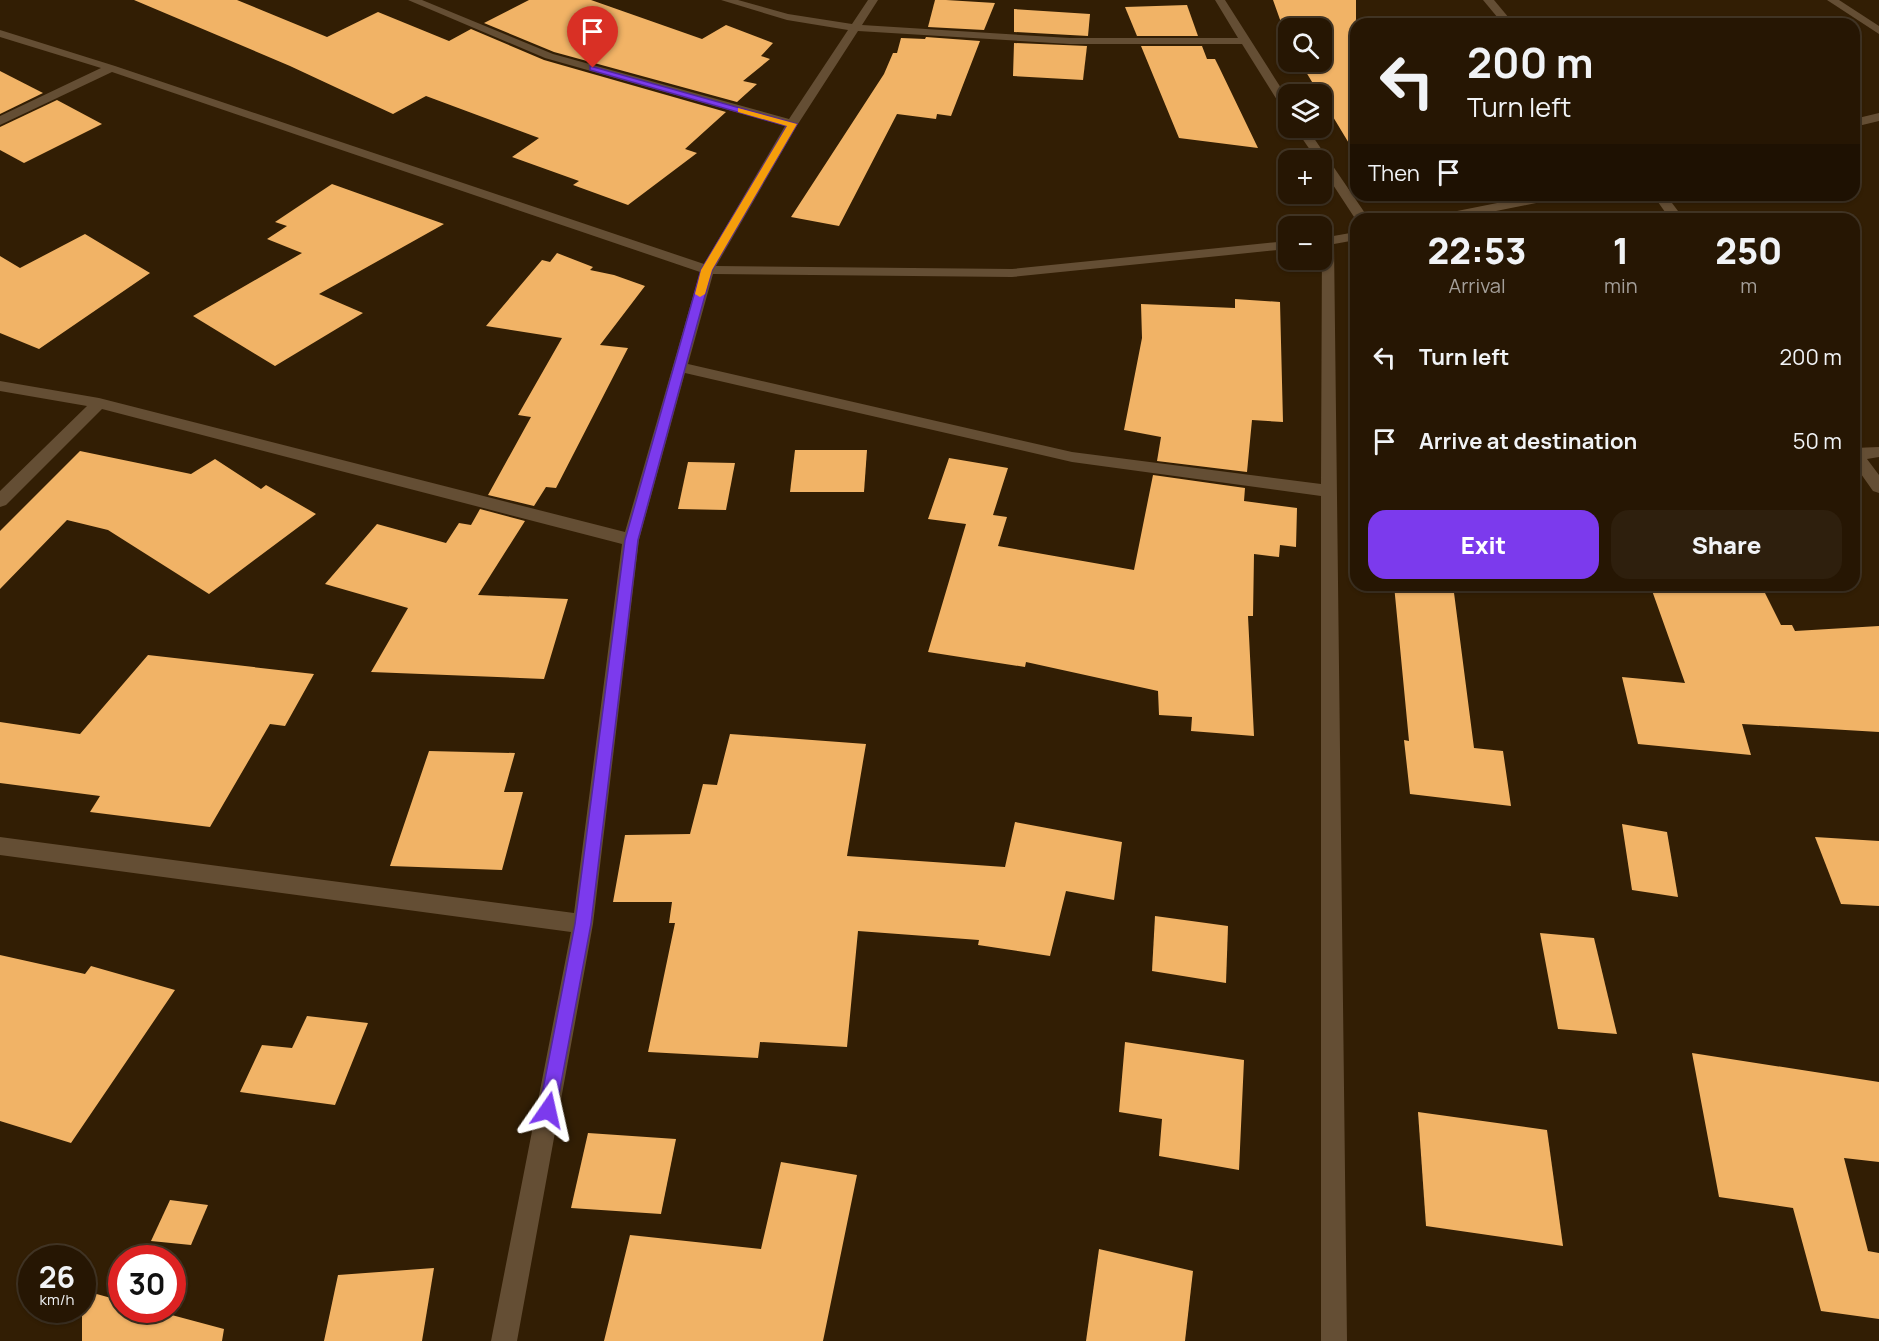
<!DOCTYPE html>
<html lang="en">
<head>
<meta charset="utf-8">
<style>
  :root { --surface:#261603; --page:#2e1f0d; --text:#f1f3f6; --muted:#a49f9a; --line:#423525; --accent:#7c3aed }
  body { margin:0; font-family:Manrope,sans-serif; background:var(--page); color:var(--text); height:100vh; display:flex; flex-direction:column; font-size:22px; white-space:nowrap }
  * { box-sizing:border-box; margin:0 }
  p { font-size:20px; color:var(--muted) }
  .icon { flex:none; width:33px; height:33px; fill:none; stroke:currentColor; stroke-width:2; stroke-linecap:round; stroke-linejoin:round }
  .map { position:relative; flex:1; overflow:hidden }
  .details { position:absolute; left:1350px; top:213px; width:510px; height:378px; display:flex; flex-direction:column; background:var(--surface); border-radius:18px; box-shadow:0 2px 4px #0004,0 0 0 2px var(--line) }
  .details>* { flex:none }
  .banner { position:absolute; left:1350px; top:18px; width:510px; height:183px; border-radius:18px; box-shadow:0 2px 4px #0004,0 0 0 2px var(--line); background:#261603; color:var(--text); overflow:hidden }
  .controls { position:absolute; left:1278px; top:18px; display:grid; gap:12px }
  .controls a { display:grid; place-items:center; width:54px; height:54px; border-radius:12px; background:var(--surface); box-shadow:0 2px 4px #0004,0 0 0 2px var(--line); font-size:30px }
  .speed { position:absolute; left:18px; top:1245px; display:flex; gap:12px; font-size:30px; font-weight:700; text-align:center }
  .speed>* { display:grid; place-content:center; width:78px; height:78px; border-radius:50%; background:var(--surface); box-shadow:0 2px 4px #0004,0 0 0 2px var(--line); line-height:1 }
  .speed small { font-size:15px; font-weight:400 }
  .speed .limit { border:9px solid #d22; background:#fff; color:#111 }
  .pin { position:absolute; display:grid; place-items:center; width:51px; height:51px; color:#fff; margin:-62px -26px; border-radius:50% 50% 50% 0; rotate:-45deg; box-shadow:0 0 6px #0007 }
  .pin .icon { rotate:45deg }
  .me { position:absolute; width:66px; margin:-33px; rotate:11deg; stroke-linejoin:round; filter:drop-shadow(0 0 4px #0008) }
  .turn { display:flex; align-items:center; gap:21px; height:126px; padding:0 18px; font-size:27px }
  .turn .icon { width:78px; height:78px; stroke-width:2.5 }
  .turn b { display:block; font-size:42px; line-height:51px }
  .then { display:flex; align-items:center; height:57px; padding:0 18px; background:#0003; gap:12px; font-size:22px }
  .eta { display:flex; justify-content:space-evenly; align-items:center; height:102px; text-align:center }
  .eta b { font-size:36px; font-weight:800; line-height:42px }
  .action { display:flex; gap:12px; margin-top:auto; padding:12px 18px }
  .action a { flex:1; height:69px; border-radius:18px; background:var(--accent); color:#fff; font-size:24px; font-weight:800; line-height:69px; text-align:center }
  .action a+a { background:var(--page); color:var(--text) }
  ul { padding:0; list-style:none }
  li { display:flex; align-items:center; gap:18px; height:84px; padding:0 18px }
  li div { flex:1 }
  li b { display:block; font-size:22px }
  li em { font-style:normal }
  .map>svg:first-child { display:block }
</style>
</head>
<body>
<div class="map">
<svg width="1879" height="1341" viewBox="0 0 1879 1341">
  <rect width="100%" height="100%" fill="#321e04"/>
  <g fill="#f1b366">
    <polygon points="134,0 237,0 327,37 378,12 449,41 471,29 544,60 726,112 685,149 697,153 628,205 573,185 579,181 512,157 539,138 426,96 393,114 290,66"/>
    <polygon points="529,0 591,0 702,39 726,25 773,43 761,56 770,59 743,81 757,84 737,102 554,52 484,23"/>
    <polygon points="935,0 946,0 995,3 984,30 928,27"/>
    <polygon points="1273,0 1356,0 1356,155 1300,62 1322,62 1322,28 1288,28 1288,42"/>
    <polygon points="1187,5 1198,36 1137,36 1125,7"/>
    <polygon points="1014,9 1090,14 1088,36 1014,32"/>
    <polygon points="926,37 980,41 951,116 937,114 936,119 897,114 839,226 791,217 884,74 893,53 897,53 901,38 925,39"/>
    <polygon points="1014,43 1087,46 1083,80 1013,76"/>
    <polygon points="1141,46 1202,46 1207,59 1215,59 1219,67 1258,148 1179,138"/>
    <polygon points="0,71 43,93 0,114"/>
    <polygon points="57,100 102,124 24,163 0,150 0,127"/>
    <polygon points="332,184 444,224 319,294 363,313 275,366 193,316 302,253 267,239 287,226 275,222"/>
    <polygon points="85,234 150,273 39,349 0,333 0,256 20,268"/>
    <polygon points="557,253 593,267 590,270 614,275 645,286 600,345 628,348 556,488 546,487 534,506 488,495 531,417 518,415 562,338 486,326 542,260 550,262"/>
    <polygon points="1235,299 1280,302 1283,422 1252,420 1247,472 1157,461 1161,437 1124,430 1142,338 1141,304 1235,308"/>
    <polygon points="795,450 867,450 864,492 790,492"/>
    <polygon points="80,451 191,474 215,459 261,489 266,485 316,514 209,594 108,530 67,520 0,589 0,531"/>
    <polygon points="949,458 1008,468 993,515 1007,517 998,546 1134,570 1153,475 1245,488 1244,501 1297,508 1296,547 1280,545 1279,557 1254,554 1253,616 1248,616 1254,736 1191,731 1192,717 1159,715 1158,691 1026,662 1025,667 928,652 966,524 928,519"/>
    <polygon points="688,462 735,463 726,510 678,509"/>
    <polygon points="480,509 525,521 478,595 568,599 544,679 371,672 408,608 325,584 377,524 446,543 459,523 471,525"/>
    <polygon points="1394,585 1453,585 1474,748 1503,751 1511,806 1410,794 1404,740 1409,741"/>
    <polygon points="1650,585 1761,585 1781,625 1792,625 1795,631 1879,626 1879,732 1742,724 1751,755 1638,744 1622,677 1685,683"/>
    <polygon points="148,655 314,674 285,726 270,724 210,827 90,812 100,796 0,783 0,722 80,734"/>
    <polygon points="730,734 866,744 847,856 1005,867 1015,822 1122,842 1114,900 1066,891 1050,956 978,945 979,940 858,931 847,1047 760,1042 758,1058 648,1052 675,923 669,923 672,902 613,902 625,835 690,834 703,784 717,785"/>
    <polygon points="429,751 515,753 504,792 523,792 502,870 390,866"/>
    <polygon points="1622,824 1667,832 1678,897 1632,890"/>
    <polygon points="1815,837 1879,841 1879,906 1841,904"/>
    <polygon points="1155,916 1228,926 1226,983 1152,971"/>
    <polygon points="1540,933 1594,938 1617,1034 1558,1029"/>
    <polygon points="0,955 85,974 91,966 175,990 71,1143 0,1121"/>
    <polygon points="307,1016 368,1023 335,1105 240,1092 262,1045 292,1048"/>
    <polygon points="1125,1042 1244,1060 1239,1170 1159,1156 1162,1119 1119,1112"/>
    <polygon points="1692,1053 1879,1082 1879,1162 1844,1158 1868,1251 1879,1253 1879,1319 1821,1311 1793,1208 1719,1197"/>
    <polygon points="1418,1112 1547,1130 1563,1246 1426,1226"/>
    <polygon points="588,1133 676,1139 661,1214 571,1208"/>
    <polygon points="781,1162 857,1175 823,1341 604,1341 630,1235 761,1249"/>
    <polygon points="170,1200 208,1205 191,1245 151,1241"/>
    <polygon points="1099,1249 1193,1271 1185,1341 1086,1341"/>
    <polygon points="434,1268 422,1341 324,1341 338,1275"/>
    <polygon points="82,1290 122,1301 122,1310 153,1310 224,1329 222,1341 82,1341"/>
  </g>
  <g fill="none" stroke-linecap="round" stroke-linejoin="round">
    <g fill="#644e34" fill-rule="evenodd">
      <polygon points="408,0 422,0 553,54 789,119 848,30 787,20 721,0 738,0 788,14 852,24 868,0 878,0 862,25 1070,38 1238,38 1215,0 1225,0 1288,99 1288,111 1282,108 1242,44 1070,44 858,31 798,124 716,266 1012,269 1288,241 1288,249 1012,277 713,274 688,364 1072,452 1321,484 1322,238 1356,232 1356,240 1334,244 1347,1341 1321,1341 1321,496 1072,462 685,373 639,540 593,924 517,1341 491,1341 571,932 0,855 0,837 574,913 622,544 102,409 6,505 0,507 0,491 87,406 0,391 0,381 99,398 625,532 700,272 112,72 0,125 0,116 101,68 0,37 0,30 115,66 704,264 785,126 545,58"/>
      <polygon points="1483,0 1494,0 1514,24 1503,24"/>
      <polygon points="1827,0 1839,0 1879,26 1879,34"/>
      <polygon points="1879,113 1879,121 1854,127 1854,119"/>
      <polygon points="1295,128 1307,128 1369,219 1356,220 1322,168 1322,160 1317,160"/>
      <polygon points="1537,195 1562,195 1556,199 1456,219 1430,219 1437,215"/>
      <polygon points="1653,195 1666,195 1684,219 1670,219"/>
      <polygon points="1879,447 1879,457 1867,459 1879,475 1879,493 1873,491 1854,464 1854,448"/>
    </g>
  </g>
  <polygon fill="#7c3aed" stroke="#51269a" stroke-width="1.5" points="590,66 797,124 712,270 638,540 591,924 556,1110 554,1116 548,1118 542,1116 539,1110 575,924 625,540 701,270 787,126 590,70"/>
  <polygon fill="#f59e0b" points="738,108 797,124 712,270 705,294 700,297 695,294 701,270 787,126 738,112"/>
</svg>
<div class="controls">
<a><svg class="icon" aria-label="search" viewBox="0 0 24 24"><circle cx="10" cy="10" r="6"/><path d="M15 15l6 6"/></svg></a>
<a><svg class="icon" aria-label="layers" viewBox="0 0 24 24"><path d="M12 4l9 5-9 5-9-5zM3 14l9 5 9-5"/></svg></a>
<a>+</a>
<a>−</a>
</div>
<div class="speed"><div>26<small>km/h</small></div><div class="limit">30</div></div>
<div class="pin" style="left:593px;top:68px;background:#d93025"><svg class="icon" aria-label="arrive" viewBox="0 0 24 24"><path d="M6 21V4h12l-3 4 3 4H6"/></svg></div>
<svg class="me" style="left:548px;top:1110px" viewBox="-20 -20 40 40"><path d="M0-17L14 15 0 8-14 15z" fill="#7c3aed" stroke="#fff" stroke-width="4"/></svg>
<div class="banner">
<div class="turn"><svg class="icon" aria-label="left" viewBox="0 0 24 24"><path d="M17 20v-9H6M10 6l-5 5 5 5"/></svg><div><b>200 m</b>Turn left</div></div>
<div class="then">Then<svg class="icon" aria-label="arrive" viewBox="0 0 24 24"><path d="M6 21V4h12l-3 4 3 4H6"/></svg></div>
</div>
<section class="details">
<div class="eta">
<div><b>22:53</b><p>Arrival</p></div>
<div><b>1</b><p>min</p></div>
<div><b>250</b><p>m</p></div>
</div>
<ul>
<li><svg class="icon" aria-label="left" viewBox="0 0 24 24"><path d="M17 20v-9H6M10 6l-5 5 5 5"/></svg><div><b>Turn left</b></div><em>200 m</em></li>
<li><svg class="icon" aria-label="arrive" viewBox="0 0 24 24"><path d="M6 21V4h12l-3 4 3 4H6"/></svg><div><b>Arrive at destination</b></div><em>50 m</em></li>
</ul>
<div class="action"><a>Exit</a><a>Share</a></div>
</section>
</div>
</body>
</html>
